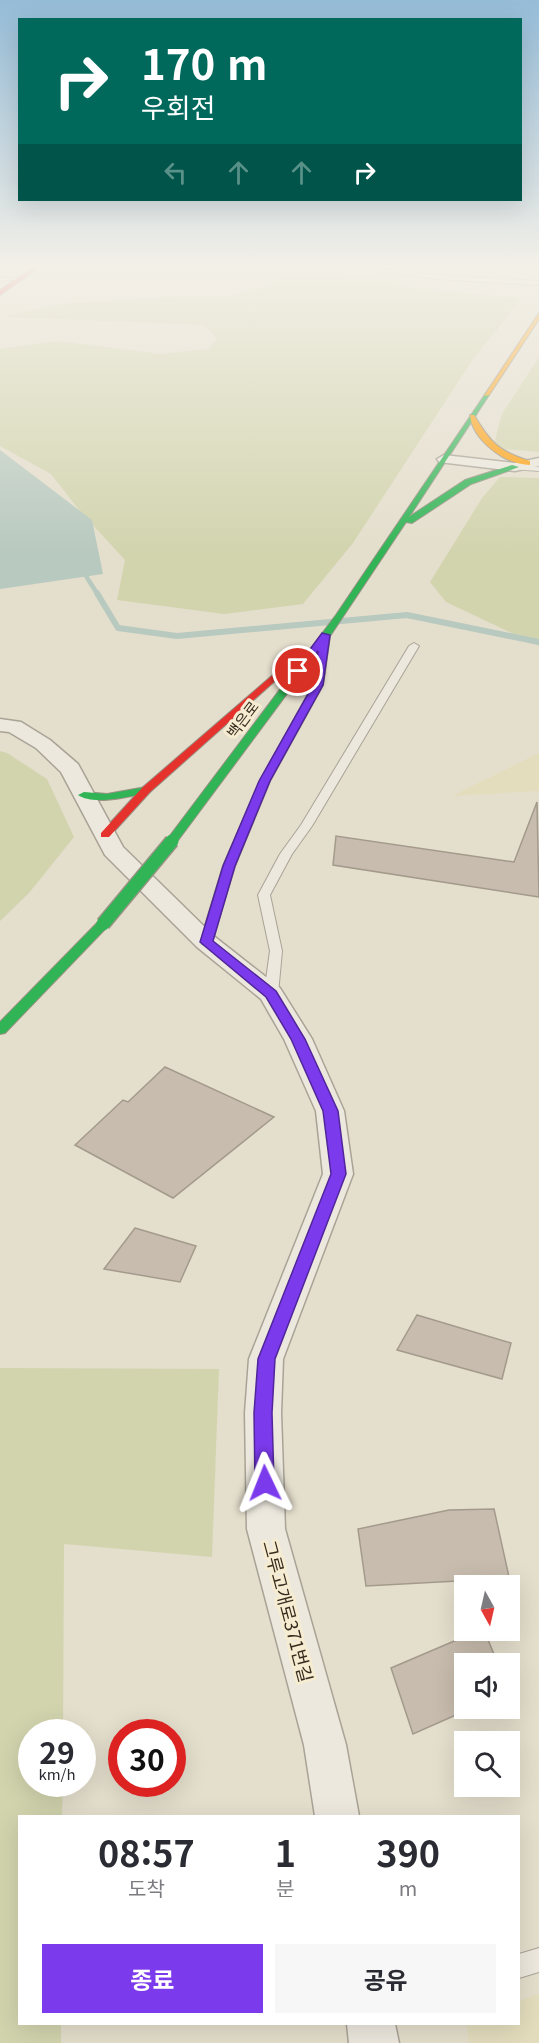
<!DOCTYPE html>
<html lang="ko">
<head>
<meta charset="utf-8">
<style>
  :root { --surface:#fff; --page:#f7f7f7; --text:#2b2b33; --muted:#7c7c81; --accent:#7c3aed }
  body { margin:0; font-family:Georgia,"Noto Sans KR",serif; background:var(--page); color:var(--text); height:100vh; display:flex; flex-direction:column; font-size:22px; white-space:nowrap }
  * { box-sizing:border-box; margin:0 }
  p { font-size:20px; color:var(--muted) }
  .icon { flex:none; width:33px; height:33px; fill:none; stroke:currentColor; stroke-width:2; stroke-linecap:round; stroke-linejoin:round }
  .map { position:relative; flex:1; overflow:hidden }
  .sheet { position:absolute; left:18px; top:1815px; width:502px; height:210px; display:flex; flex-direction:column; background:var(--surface); border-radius:0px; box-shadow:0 6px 24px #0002 }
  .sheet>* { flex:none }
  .banner { position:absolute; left:18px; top:18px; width:504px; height:183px; border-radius:0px; box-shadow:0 6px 24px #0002; background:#00695c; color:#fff; overflow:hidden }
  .needle { width:39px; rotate:172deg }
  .controls { position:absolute; left:454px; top:1575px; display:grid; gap:12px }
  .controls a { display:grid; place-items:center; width:66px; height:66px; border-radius:0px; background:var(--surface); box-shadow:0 6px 24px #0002; font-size:30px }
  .speed { position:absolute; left:18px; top:1719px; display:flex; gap:12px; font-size:30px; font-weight:700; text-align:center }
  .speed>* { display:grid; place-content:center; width:78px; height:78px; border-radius:50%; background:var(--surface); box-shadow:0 6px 24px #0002; line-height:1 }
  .speed small { font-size:15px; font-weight:400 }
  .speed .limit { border:9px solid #d22; background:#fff; color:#111 }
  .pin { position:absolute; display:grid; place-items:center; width:51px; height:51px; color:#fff; margin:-26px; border:3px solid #fff; border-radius:50%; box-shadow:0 2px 6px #0007 }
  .me { position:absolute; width:66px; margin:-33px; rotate:358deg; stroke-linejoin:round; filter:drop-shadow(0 0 4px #0008) }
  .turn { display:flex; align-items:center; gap:21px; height:126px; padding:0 24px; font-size:27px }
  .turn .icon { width:78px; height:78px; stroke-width:2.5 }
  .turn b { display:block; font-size:42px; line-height:51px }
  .lanes { display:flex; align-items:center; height:57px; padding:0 24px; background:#0003; justify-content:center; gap:30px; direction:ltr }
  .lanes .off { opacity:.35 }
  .eta { display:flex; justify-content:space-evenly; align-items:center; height:102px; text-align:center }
  .eta b { font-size:36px; font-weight:700; line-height:42px }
  .primary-button { display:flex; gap:12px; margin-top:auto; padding:12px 24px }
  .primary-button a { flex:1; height:69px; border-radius:0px; background:var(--accent); color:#fff; font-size:24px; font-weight:700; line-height:69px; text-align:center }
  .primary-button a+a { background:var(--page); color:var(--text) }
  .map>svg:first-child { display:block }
</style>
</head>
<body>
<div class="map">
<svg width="539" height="2043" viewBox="0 0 539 2043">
  <rect width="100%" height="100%" fill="#e4decc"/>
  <g fill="#e3ddbd">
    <polygon points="539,753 539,791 452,796"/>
    <polygon points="539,1994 539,2043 469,2043 467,2024 519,2024 519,2001"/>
  </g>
  <g fill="#d2d4ae">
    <polygon points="280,268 337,268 337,271 418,289 518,298 520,301 473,359 353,543 303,604 224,614 117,600 125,560 80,511 51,474 0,446 0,349 57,341 161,354 208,349 217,338 203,325 3,317 58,304 189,296 230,296 275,284"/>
    <polygon points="539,357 539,452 493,448 502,414"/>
    <polygon points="500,477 539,478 539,646 446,602 430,582 482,498"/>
    <polygon points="0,751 7,753 47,779 74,837 29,893 0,921"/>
    <polygon points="0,1368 219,1369 212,1557 64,1544 63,1732 32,1732 32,1784 63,1784 62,1816 20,1816 20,2024 61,2024 61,2043 0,2043"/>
  </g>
  <polygon fill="#b8c9bf" points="0,450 92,520 103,574 0,589"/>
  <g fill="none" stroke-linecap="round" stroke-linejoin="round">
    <polyline stroke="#b8c9bf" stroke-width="4.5" points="86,576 98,595"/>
    <polyline stroke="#b8c9bf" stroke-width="6" points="97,593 118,628 177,636 407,615 539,642"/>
  </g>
  <g fill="#c7bcad" stroke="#a49a8c" stroke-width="1.5">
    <polygon points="537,802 539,897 333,865 336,836 514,862"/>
    <polygon points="165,1067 274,1117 173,1198 75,1145 123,1100 128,1102"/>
    <polygon points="135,1228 196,1246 180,1282 104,1269"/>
    <polygon points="417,1315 511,1343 502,1379 397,1350"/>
    <polygon points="494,1509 511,1586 458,1586 458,1581 366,1586 358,1529 449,1510"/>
    <polygon points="465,1630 484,1630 498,1664 465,1664 465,1711 413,1734 391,1668 466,1636"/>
  </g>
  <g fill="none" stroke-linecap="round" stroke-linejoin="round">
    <defs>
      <g id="lane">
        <polygon points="377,269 450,276 539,281 539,285 450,280 379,272"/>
        <polygon points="0,277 22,279 0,281"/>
        <polygon points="515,465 539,467 539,471 512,469 511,467"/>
        <polygon points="414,643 419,646 312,826 292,854 270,895 282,951 278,994 271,998 266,997 264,994 270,951 258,895 280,854 301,825 409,646"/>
        <polygon points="539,1948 539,1972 519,1978 519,1954"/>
      </g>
      <g id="street">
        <polygon points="444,455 515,463 539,458 539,466 515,471 439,462 437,459"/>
        <polygon points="0,719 21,722 50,740 78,764 123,847 215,937 280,988 312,1039 344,1111 353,1174 283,1359 281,1413 285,1529 346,1745 359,1816 315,1816 304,1745 247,1529 245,1413 249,1359 323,1174 316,1111 284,1039 261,999 197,947 105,855 61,772 36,748 9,732 0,731"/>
        <polygon points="347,2024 395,2024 399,2043 349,2043"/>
      </g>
      <g id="fast">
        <polygon points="486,393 489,395 409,517 465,480 512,465 519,467 471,484 412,523 406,522 330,636 323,685 270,781 235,866 212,942 206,946 202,945 200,942 223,866 260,781 313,685 318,652 176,843 172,844 166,841 336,615"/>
        <path d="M146 787 151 790 150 792C132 796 93 806 78 795L84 792 107 794Z"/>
        <polygon points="103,920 107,921 109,924 107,927 5,1033 0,1034 0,1022 99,921"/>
      </g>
      <g id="slow">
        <polygon points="539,313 539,319 489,395 484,396"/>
        <path d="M470 415H474C490 442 499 452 530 461V465C505 465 472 439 470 415Z"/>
      </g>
      <g id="jam">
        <polygon points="33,268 39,268 0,295 0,290"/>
        <polygon points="282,667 287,670 285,672 150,792 109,837 101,837 101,833 142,788"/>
      </g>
    </defs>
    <use href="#lane" stroke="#a9a396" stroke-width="2"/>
    <use href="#street" stroke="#a9a396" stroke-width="3"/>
    <use href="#fast" stroke="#999285" stroke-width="2"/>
    <use href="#slow" stroke="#999285" stroke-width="2"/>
    <use href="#jam" stroke="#999285" stroke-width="2"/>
    <use href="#lane" fill="#ece8de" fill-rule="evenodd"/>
    <use href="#street" fill="#ece8de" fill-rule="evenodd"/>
    <use href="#fast" fill="#30b455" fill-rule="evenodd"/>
    <use href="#slow" fill="#ff9f0a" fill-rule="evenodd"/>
    <use href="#jam" fill="#e5322d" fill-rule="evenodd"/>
    <defs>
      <polyline id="fast-bridge" points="103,924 172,841"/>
    </defs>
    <use href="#fast-bridge" stroke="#999285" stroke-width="16" stroke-linecap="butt"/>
    <use href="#fast-bridge" stroke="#30b455" stroke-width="13"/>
  </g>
  <linearGradient id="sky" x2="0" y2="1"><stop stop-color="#95bcd8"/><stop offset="0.48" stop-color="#f3f0e8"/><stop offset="1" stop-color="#f3f0e8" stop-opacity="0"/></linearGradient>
  <rect width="539" height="554" fill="url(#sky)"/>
  <polygon fill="#7c3aed" stroke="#51269a" stroke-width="1.5" points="322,633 330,635 323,685 270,781 235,866 213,941 276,991 305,1039 338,1111 346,1174 275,1359 272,1413 274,1483 271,1489 265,1491 258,1489 255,1483 254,1413 258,1359 331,1174 323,1111 291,1039 266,997 200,942 223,866 259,781 313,685 318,651 302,673 294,671"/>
  <g text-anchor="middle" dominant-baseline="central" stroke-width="6" stroke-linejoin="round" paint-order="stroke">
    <g font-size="15" fill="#372b1e" stroke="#f5ecd2">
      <text transform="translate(242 719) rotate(-53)">백은로</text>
    </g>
    <g font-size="18" fill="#372b1e" stroke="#f5ecd2">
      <text transform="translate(289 1611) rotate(75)">그루고개로371번길</text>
    </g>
  </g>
</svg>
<div class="controls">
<a><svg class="needle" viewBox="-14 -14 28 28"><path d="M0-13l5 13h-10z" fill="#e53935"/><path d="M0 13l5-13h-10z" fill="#7c7c81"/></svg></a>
<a><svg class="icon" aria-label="sound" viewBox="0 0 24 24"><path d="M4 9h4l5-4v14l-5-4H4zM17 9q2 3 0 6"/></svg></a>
<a><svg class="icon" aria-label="search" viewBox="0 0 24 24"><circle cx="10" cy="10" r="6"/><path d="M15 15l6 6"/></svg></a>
</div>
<div class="speed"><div>29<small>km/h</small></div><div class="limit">30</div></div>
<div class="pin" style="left:298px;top:671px;background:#d93025"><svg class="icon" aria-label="arrive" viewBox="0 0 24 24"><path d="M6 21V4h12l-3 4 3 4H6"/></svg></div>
<svg class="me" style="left:265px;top:1483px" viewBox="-20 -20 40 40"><path d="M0-17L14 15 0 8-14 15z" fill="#7c3aed" stroke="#fff" stroke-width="4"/></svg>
<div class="banner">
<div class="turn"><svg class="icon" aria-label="right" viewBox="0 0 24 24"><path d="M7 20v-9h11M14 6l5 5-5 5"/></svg><div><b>170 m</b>우회전</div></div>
<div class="lanes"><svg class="icon off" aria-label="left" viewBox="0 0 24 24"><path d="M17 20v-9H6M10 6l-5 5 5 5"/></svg><svg class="icon off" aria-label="ahead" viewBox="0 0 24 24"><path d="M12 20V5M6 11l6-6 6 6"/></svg><svg class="icon off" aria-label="ahead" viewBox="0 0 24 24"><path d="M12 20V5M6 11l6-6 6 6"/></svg><svg class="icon" aria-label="right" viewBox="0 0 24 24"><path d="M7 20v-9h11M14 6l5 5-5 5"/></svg></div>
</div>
<section class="sheet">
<div class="eta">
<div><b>08:57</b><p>도착</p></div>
<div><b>1</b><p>분</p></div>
<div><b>390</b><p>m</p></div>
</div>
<div class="primary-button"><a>종료</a><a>공유</a></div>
</section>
</div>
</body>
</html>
